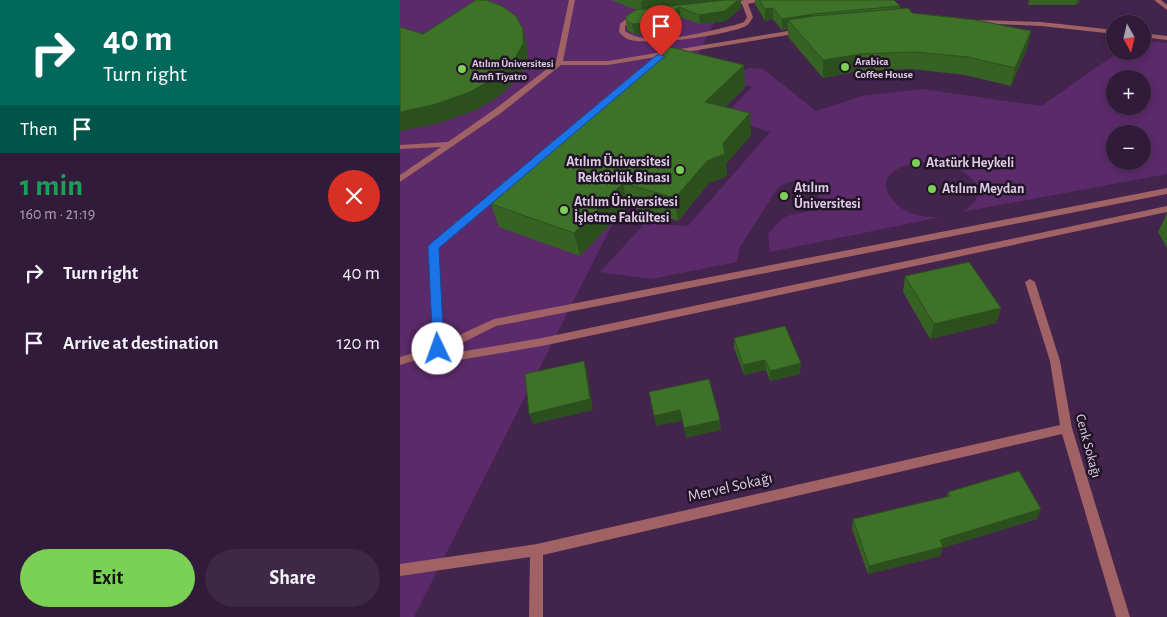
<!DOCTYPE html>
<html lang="en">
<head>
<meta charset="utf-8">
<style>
  :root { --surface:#321b3a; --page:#3d2845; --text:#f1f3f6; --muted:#a8a1af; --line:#4d3954; --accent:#7bd156 }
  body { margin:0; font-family:"Alegreya Sans",sans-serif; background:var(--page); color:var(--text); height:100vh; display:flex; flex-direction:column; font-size:19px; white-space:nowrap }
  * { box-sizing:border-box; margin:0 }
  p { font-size:16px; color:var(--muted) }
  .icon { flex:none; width:28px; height:28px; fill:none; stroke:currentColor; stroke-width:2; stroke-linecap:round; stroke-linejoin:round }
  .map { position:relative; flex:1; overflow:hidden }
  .panel { display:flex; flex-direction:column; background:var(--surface); width:400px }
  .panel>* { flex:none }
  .banner { background:#00695c; color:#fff; overflow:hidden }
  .needle { width:32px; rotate:172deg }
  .fabs { position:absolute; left:706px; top:15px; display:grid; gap:10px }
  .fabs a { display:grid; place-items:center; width:45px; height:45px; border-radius:50%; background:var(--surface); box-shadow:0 2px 8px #0003,0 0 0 1px var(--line); font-size:25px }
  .pin { position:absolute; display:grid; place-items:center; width:42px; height:42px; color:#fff; margin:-51px -21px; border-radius:50% 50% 50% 0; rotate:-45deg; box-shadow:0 0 5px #0007 }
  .pin .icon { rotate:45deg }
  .me { position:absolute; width:55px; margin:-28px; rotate:357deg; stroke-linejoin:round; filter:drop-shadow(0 0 4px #0008) }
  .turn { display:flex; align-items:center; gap:18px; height:105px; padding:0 20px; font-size:22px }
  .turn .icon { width:65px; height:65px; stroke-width:2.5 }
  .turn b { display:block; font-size:35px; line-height:42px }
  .then { display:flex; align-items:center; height:48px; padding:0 20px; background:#0003; gap:10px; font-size:19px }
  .round { display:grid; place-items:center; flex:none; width:52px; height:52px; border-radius:26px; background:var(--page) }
  .summary { display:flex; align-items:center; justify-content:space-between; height:85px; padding:0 20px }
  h1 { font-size:30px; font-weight:700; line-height:38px; color:#1e9e55 }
  .button { display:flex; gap:10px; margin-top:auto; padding:10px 20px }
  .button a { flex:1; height:58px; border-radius:30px; background:var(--accent); color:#111; font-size:20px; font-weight:700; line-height:58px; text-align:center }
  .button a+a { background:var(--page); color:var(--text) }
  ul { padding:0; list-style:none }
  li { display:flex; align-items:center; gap:15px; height:70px; padding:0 20px }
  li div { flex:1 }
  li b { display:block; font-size:19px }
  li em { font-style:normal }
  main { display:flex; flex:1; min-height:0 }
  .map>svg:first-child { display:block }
</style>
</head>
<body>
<main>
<section class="panel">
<div class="banner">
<div class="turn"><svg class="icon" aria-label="right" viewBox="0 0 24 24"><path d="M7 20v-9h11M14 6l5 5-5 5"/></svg><div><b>40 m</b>Turn right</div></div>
<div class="then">Then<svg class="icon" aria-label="arrive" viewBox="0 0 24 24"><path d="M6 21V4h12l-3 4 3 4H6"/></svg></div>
</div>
<div class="summary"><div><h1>1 min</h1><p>160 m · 21:19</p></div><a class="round" style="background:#d93025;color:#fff"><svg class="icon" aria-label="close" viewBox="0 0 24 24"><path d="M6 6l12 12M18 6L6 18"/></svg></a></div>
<ul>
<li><svg class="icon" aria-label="right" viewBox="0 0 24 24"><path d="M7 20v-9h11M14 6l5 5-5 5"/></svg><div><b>Turn right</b></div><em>40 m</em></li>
<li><svg class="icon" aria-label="arrive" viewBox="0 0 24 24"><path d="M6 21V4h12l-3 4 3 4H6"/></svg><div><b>Arrive at destination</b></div><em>120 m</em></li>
</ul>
<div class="button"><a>Exit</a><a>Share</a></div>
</section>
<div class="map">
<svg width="767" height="617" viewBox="0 0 767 617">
  <rect width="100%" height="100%" fill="#43244d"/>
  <path fill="#5b2a6a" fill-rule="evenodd" d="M0 0H325L297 57 344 70 350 68 363 69 416 111 462 96 522 89 641 106 720 51H742L743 40 767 43V174L562 212C611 184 538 148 499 168 472 181 493 208 514 214 522 217 532 217 541 217L370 252 368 234C373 229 379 220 385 217 399 211 413 216 420 200 412 182 392 175 377 189L340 247 337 262 251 279 200 272 245 223 288 226 370 132 323 117 352 87 289 72 14 617H0ZM715 79H742V106H715ZM715 134H742V161H715Z"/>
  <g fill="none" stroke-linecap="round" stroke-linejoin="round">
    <g fill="#a06264" fill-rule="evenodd">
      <polygon points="169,0 175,0 163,61 208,61 400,29 403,31 400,33 208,65 161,65 101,113 0,182 0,175 41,147 0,149 0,145 48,142 95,109 156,62"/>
      <path d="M344 0H366L348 4 353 17C351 21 349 24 346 26 328 35 246 47 228 39 224 38 221 34 219 32L220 24C226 19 232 14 240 15V17L225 26V31C249 49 307 31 335 25L344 22 347 17 342 4 329 6 326 4Z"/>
      <polygon points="754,0 761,0 767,5 767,10"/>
      <polygon points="577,20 641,22 715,30 715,34 641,26 575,23 574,22"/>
      <polygon points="742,33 767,36 767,40 742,37"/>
      <polygon points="238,70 245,72 38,248 44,342 94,319 767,188 767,194 96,326 50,349 59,352 142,338 767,206 767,212 142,346 59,360 39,353 0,365 0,357 34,347 28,247 30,245"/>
    </g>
    <polygon fill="#a06264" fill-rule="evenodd" points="630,279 635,282 660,361 672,428 730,617 716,617 662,434 143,555 143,617 129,617 130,557 0,576 0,564 137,544 660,425 650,361 625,282"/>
  </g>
  <g fill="#366223">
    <polygon points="211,0 341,0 341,8 326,21 300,24 280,17 263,30 234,34 227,30 226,20 237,10"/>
    <polygon points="355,0 494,0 500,6 500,9 512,13 631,31 627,48 611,86 565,75 512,69 460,71 423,78 388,37 388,29 382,30 373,19 365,21 355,4"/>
    <polygon points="629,0 681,0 676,5 628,5"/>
    <polygon points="344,65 345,87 325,107 351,135 326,164 327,176 309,183 278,221 228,206 180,256 99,227 91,204"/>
    <polygon points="767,213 767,248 758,232"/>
    <polygon points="505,276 601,308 596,323 530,339 503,292"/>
    <polygon points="334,338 400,374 370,381 366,370 344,375 334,348"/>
    <polygon points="548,492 637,519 542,548 540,556 468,574 452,529 453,519 547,497"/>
  </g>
  <g fill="#2c501d">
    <polygon points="246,0 330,0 242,12 241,1"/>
    <polygon points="338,0 341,0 341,8 326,21 300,24 299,15"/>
    <polygon points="677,0 681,0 676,5"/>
    <polygon points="279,7 280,17 263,30 234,34 232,24"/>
    <polygon points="373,8 373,19 365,21 365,9"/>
    <polygon points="413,14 413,25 388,20 388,29 382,30 382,19"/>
    <polygon points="123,29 127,46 128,61 119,77 101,95 76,110 40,123 0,131 0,112"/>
    <polygon points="631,31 627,48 611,86 615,68"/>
    <polygon points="461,54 460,71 423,78 423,60"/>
    <polygon points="344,65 345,87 307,124 305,102"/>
    <polygon points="350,113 351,135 326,164 327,176 309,183 278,221 275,198"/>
    <polygon points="223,183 228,206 180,256 174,233"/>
    <polygon points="601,308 596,323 530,339 534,324"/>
    <polygon points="365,360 366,370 344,375 343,365"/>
    <polygon points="184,361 187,371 193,410 133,424 129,414"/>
    <polygon points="401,363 400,374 370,381 370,371"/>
    <polygon points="280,410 282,421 256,426 254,416"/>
    <polygon points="320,420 321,430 286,438 284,428"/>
    <polygon points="641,509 637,519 542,548 540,556 468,574 469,566 540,540"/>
  </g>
  <g fill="#3f7229" stroke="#2c501d">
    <polygon points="76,0 86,0 102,6 116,16 123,29 123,44 114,60 96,77 70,92 33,105 0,112 0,27 23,34"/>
    <polygon points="324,0 338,0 325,11 299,15 279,7 262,21 232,24 226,20 226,16 236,10"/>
    <polygon points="359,0 494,0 500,6 413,14 382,19 373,8 365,9"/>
    <polygon points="508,8 512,13 576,20 631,31 615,68 568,57 514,52 461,54 423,60 388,20 414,16"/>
    <polygon points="270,47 344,65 305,102 350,113 323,143 325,154 307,161 275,198 223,183 174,233 91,204"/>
    <polygon points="569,262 601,308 534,324 505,276"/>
    <polygon points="385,326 401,363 370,371 365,360 343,365 334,338"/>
    <polygon points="184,361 190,399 129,414 125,374"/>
    <polygon points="309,379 320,420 284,428 280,410 254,416 249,392"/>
    <polygon points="619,471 641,509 540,540 543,547 469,566 453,519 550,496 548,492"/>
  </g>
  <polygon fill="#1a73e8" stroke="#114b97" points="258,54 265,56 39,248 44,349 43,352 34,352 33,349 28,247 30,244"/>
  <g fill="#7bd156" stroke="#221427" stroke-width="2">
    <circle cx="445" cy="67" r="5"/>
    <circle cx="62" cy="69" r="5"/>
    <circle cx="516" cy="163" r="5"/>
    <circle cx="280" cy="170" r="5"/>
    <circle cx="532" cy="189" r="5"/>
    <circle cx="384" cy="196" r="5"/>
    <circle cx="164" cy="210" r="5"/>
  </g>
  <g text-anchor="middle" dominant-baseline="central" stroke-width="5" stroke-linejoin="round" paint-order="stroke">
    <g font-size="11" font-weight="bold" fill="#decbe5" stroke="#221427" text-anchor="start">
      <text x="455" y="61">Arabica<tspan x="455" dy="13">Coffee House</tspan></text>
      <text x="72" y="63">Atılım Üniversitesi<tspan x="72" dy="13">Amfi Tiyatro</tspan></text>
    </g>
    <g font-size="14" font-weight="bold" fill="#decbe5" stroke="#221427" text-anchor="start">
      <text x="270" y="162" text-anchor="end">Atılım Üniversitesi<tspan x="270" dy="16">Rektörlük Binası</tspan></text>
      <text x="526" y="163">Atatürk Heykeli</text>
      <text x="394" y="188">Atılım<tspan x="394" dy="16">Üniversitesi</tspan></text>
      <text x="542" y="189">Atılım Meydan</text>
      <text x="174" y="202">Atılım Üniversitesi<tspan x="174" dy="16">İşletme Fakültesi</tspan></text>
    </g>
    <g font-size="14" fill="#decbe5" stroke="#221427">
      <text transform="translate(688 446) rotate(75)">Cenk Sokağı</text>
    </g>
    <g font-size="16" fill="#decbe5" stroke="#221427">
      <text transform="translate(330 487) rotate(-13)">Mervel Sokağı</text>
    </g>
  </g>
</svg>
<div class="fabs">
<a><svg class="needle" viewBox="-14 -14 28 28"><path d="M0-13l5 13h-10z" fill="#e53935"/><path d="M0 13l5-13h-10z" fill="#a8a1af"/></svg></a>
<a>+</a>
<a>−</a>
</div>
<div class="pin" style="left:261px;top:56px;background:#d93025"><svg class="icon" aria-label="arrive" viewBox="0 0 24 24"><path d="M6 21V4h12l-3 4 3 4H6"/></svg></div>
<svg class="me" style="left:38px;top:349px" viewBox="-20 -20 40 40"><circle r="19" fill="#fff"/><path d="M0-13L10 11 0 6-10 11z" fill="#1a73e8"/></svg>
</div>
</main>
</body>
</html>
